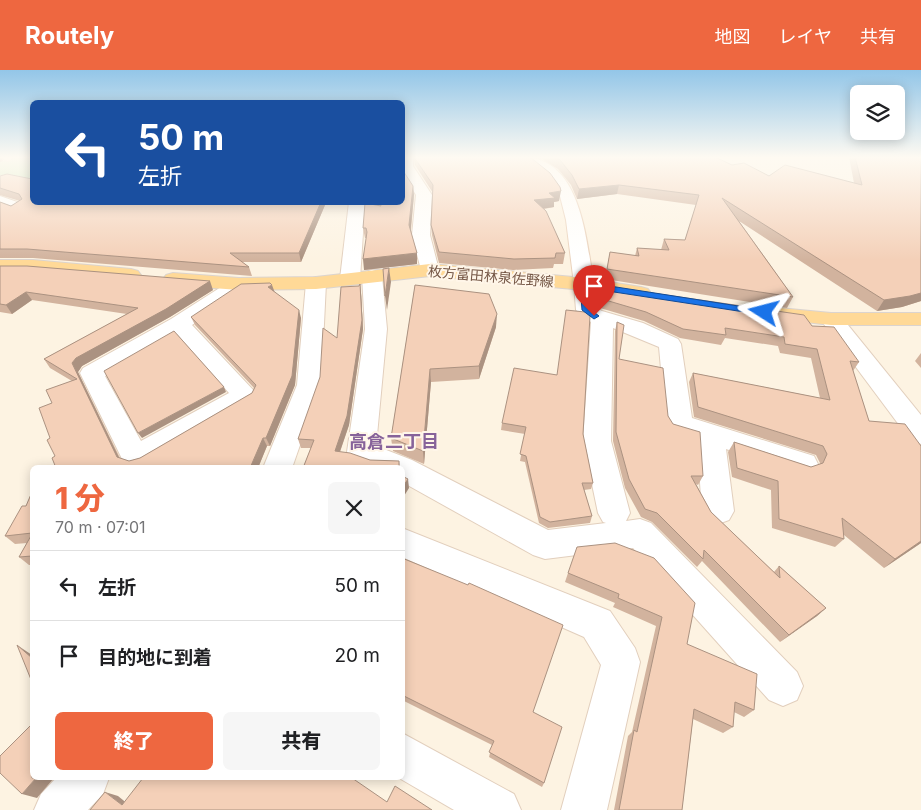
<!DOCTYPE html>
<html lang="ja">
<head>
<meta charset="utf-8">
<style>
  :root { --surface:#fff; --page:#f6f6f6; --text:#202124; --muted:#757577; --line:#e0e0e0; --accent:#ee6740 }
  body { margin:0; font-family:Inter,"Noto Sans JP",sans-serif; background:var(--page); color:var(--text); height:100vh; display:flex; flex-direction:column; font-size:19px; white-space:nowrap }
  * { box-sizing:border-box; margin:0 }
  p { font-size:16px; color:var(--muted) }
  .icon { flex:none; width:28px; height:28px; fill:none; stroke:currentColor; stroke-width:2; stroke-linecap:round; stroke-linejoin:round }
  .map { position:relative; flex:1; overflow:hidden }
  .drawer { position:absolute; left:30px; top:395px; width:375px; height:315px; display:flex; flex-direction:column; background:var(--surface); border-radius:8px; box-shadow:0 2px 12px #0003 }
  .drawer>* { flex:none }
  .banner { position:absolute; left:30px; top:30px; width:375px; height:105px; border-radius:8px; box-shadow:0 2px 12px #0003; background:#1a4fa0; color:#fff; overflow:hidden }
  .fabs { position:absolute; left:850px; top:15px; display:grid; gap:10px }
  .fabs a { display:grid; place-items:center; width:55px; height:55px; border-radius:8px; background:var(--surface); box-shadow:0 2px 12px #0003; font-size:25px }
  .pin { position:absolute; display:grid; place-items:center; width:42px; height:42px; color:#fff; margin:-51px -21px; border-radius:50% 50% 50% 0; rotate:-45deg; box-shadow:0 0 5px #0007 }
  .pin .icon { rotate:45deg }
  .me { position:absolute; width:55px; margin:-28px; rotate:279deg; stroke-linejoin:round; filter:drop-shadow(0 0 4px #0008) }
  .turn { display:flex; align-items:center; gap:18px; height:105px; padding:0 25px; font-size:22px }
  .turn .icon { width:65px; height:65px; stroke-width:2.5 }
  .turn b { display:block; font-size:35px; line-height:42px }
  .round { display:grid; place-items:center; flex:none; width:52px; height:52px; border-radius:8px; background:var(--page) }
  .summary { display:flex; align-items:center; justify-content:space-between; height:85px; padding:0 25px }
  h1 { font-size:30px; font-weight:800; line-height:38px; color:var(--accent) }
  .button { display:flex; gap:10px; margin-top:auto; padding:10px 25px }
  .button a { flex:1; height:58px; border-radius:8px; background:var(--accent); color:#fff; font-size:20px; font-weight:800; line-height:58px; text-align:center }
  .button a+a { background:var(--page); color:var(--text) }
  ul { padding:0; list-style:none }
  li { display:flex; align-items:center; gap:15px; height:70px; padding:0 25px; border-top:1px solid var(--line) }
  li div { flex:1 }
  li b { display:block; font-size:19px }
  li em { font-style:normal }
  header { display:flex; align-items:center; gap:30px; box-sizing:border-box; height:70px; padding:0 25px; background:var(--accent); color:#fff }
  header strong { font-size:24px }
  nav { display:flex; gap:28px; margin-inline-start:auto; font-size:18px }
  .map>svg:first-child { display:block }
</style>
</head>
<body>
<header>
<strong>Routely</strong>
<nav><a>地図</a><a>レイヤ</a><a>共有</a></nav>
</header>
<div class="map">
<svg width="921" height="740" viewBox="0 0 921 740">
  <rect width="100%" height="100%" fill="#fdf3e2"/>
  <polygon fill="#d1ecbf" points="14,87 32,87 32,113 0,105 0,92"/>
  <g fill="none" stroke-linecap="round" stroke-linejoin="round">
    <defs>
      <g id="street">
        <polygon points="0,87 15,87 8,91"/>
        <polygon points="402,87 413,87 413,96 432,125 430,165 439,200 437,204 423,204 421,200 412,165 416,125 402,102"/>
        <polygon points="0,126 23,134 25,137 17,142 0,136"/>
        <polygon points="349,132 365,132 360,209 357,213 343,213 340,209"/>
        <path d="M372 200 379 202 382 206 387 259 376 376 412 390 548 460 606 453 603 452 598 443 583 371 591 252 576 240 574 214 577 210H591L594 214 596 238 602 241 643 253 678 269 681 274 692 348 814 386 818 394 814 402 804 405 726 379 734 441 729 450 718 454 707 450 702 441 697 370 670 361 666 354 659 277 613 258 611 371 630 443 626 451 640 449 651 453 797 602 803 616 797 630 783 636 769 630 633 478 545 489 533 485 402 412V398C384 398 357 401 347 382L365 259 362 206 365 202Z"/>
        <polygon points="316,207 323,209 326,213 321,315 292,398 263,398 297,315 306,213 309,209"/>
        <path d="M239 208 246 210 249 214 246 218 192 255 258 325 254 331 145 395 136 398 125 395 80 303 83 298 171 249 232 210ZM177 264 229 323 141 371 105 306Z"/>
        <polygon points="831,243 839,244 921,345 921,374 911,371 820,249 823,244"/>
        <polygon points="402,458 610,541 635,578 640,592 607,740 561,740 601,595 584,567 402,487"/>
        <polygon points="402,663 514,724 521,740 454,740 399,708 402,708"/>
        <polygon points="56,708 109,708 103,724 88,740 34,740 41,724"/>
      </g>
      <path id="secondary" d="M522 87C582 87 586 171 594 214L591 218H577L574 214 566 150 560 126 550 111Z"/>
      <g id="primary">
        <polygon points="0,190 33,190 131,199 138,201 141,205 138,209 131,211 33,202 0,202"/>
        <polygon points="430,194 584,208 641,217 648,219 651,223 648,227 641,229 584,220 430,206 316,219 239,220 173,215 166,213 163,209 166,205 173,203 239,208 316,207"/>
        <polygon points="769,237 831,243 921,243 921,255 831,255 762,247 758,243 762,239"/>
      </g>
    </defs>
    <use href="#street" stroke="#e2cfbd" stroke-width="2"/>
    <use href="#secondary" stroke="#ead2bc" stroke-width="2"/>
    <use href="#primary" stroke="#dbd4cf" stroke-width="2"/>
    <use href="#street" fill="#fff" fill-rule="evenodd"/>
    <use href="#secondary" fill="#fff" fill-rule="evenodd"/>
    <use href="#primary" fill="#ffd997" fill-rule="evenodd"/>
  </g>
  <g fill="#d2b39e">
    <polygon points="414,87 559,131 554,132 554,137 544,139 565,183 563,194 554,194 553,198 513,200 439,193 432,165 431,155 433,123 415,95"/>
    <polygon points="530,87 715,87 732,95 769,106 854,113 849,87 921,87 921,231 902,237 877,241 739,151 793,227 787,238 605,209 610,182 635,186 637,178 661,180 664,169 685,170 696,135 617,124 577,129 571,115 558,99 542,89"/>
    <polygon points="0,106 32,132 325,132 325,135 301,192 242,192 249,197 252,206 33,188 0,188 0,132 11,136 20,131 0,125"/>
    <polygon points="413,116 414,125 411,160 417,194 364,200 366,168 365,168 363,158 378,136 377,132 402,132"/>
    <polygon points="0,196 213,220 170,247 82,296 78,302 120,388 129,391 140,388 252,323 254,318 195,255 191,247 274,222 301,248 295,315 270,376 267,376 258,398 56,398 55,386 50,368 52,333 72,311 50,298 44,289 127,244 32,230 12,244 0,242"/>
    <polygon points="415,215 496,257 479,309 431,312 424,394 393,381 391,368"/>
    <polygon points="604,216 812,256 859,292 853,301 869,351 921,473 884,498 844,465 844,469 835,477 772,458 771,420 732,407 728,382 734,372 811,397 819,395 820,393 816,385 694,347 689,312 693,303 820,328 811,288 780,283 778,276 725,268 721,275 680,268 644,251 600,238"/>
    <polygon points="361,223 363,259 349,355 340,382 370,390 399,391 400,398 303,398 311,378 301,378 298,369 337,268"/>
    <polygon points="617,252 619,289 668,346 703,406 698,415 696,414 711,442 774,502 779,496 826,538 817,546 780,572 702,491 697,497 652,452 641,447 625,418 613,371 615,261"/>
    <polygon points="921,283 921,298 915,291"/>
    <polygon points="502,353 583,364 593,413 591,419 584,420 592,446 590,453 548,458 539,453 525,392 520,391 525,364 501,360"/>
    <polygon points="32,422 32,495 29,495 19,487 27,473 15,474 5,466 26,436"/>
    <polygon points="615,473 687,574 754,640 744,647 734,642 733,657 723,663 693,649 682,740 614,740 628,666 632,662 656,556 613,537 615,533 565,512 568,503"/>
    <polygon points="402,488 533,642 544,713 542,717 489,687 492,675 402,630"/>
  </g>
  <g fill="#ab9281">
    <polygon points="0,87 1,87 3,91 0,92"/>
    <polygon points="619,115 617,124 577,129 579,119"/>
    <polygon points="413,116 414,125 410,165 409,155"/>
    <polygon points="561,121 559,131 554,132 554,137 533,140 534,130 549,123"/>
    <polygon points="321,132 325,132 325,135 301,192 299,183"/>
    <polygon points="417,183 417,194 364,200 363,189"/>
    <polygon points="389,198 391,212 387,240 385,226"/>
    <polygon points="210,211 213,220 170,247 82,296 78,302 123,396 117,387 72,293 76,288"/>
    <polygon points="360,214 361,223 363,259 349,355 337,390 335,381"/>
    <polygon points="272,215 275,223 268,217"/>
    <polygon points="26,222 32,230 12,244 6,235"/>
    <polygon points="921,223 921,231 902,237 877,241 884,230"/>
    <polygon points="299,240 301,248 295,315 270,376 266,368"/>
    <polygon points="497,244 496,257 479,309 479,296"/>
    <polygon points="430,299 431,312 424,394 423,381"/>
    <polygon points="224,317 226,322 142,368 138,363"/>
    <polygon points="263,368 267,376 258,398 250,398"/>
    <polygon points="408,409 409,418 404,426 402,418"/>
    <polygon points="921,471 921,473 884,498 895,489"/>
    <polygon points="826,538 817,546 780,572 789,565"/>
    <polygon points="17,575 32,585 32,588"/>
    <polygon points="36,708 54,708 37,728 22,724"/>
    <polygon points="105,722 118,726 134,739 122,735"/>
  </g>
  <g fill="#f4d0b8" stroke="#ab9281">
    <polygon points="414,87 530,87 550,103 560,117 561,121 549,123 555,128 534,130 546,141 565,183 556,183 555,188 514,189 439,182 431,155 433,115"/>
    <polygon points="554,87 715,87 732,95 744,93 769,106 785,95 862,115 855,87 921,87 921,223 910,226 884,230 722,128 793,227 607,199 610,182 639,186 637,178 669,180 664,169 685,170 699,125 619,115 579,119 572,105 560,90"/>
    <polygon points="402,99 413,116 409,155 417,183 363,189 367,162 366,158 363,158 365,133 381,136 380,132 402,132"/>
    <polygon points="7,104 32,109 32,132 321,132 299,183 230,183 249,197 27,179 0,179 0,132 11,136 22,129 19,124 0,118 0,106"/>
    <polygon points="0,196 27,196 210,211 166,239 76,288 72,293 117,387 129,391 140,388 252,323 256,315 191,247 241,214 270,213 272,215 268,217 299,240 292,306 266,368 263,368 250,398 56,398 52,388 55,386 47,370 50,368 39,338 52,333 46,320 77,309 44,289 138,238 26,222 6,235 0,234"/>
    <polygon points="389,198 385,226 383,199"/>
    <polygon points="360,214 362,250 347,346 335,381 350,383 370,390 399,391 399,398 303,398 314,370 298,369 320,307 323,258 337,268 341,217 359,216"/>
    <polygon points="415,215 489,224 497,244 479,296 430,299 423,381 391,368"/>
    <polygon points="604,216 804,245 812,256 834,257 859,292 850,291 869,351 905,354 921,376 921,471 895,489 842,448 844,469 779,449 778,411 737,398 734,372 811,397 823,393 827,384 823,376 698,337 693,303 830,330 817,279 785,274 784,267 725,258 726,265 683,259 646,242 602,229"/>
    <polygon points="566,240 585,242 590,246 583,364 593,413 582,413 592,446 550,452 540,447 526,386 520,384 526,357 502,353 514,298 557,305"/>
    <polygon points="617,252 624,255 619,289 663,298 668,346 673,354 700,362 703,406 691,406 711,442 780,508 779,496 826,538 789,565 704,480 703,489 657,443 645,439 629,409 616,362"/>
    <polygon points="174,261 224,317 138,363 104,301"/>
    <polygon points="402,406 408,409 402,418"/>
    <polygon points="32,422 32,463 5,466 22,436 26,436"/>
    <polygon points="32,464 32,486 19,487"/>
    <polygon points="615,473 654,488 695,533 687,574 757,604 754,640 735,632 733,657 694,639 682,740 619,740 634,660 637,662 662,547 618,528 619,524 568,503 577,477"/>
    <polygon points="402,488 468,515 469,513 563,555 533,642 562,657 544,713 489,682 494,671 402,625"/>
    <polygon points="17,575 32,588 32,612"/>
    <polygon points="32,654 32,708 36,708 22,724 0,703 0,686"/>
    <polygon points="143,708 352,708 387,732 395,716 432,740 90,740 105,722 122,735"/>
  </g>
  <linearGradient id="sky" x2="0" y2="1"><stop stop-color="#93c6e8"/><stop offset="0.46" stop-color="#fefaf2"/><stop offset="1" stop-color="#fefaf2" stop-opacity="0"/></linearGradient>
  <rect width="921" height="190" fill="url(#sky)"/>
  <polygon fill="#1a73e8" stroke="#114b97" points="584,212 764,240 768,242 764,245 588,218 590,239 599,246 594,249 582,240 580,214"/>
  <g text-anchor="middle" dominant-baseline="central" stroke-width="4" stroke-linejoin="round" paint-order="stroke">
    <g font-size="14" fill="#765847" stroke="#fff6e9">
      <text transform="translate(491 206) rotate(5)">枚方富田林泉佐野線</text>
    </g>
    <g font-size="18" font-weight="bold" fill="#87629a" stroke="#fff6e9">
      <text x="394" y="371">高倉二丁目</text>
    </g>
  </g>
</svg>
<div class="fabs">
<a><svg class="icon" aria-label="layers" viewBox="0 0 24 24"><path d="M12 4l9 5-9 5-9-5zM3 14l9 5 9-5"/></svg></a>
</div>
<div class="pin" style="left:594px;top:246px;background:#d93025"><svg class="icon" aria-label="arrive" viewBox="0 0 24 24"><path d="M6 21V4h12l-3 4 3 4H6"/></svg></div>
<svg class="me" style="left:764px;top:242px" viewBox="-20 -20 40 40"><path d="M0-17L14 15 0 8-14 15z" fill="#1a73e8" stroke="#fff" stroke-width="4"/></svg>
<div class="banner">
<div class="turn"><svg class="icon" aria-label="left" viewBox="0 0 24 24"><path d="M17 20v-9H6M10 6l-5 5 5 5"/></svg><div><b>50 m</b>左折</div></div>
</div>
<section class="drawer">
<div class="summary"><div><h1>1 分</h1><p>70 m · 07:01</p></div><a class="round"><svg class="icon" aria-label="close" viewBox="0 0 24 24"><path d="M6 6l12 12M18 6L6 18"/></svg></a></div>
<ul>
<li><svg class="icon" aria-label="left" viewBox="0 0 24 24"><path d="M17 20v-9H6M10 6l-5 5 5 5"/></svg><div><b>左折</b></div><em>50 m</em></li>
<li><svg class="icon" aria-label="arrive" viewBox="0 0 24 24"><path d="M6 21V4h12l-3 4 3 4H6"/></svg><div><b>目的地に到着</b></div><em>20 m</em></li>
</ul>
<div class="button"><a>終了</a><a>共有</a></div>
</section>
</div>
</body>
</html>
